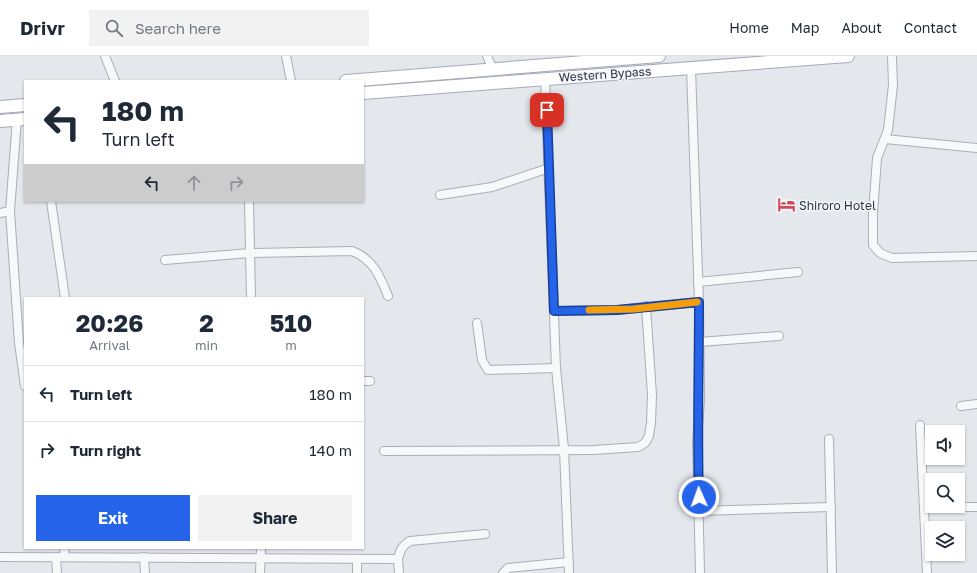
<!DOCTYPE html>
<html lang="en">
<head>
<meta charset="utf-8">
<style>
  :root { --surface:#fff; --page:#f2f2f3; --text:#1f2937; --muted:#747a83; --line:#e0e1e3; --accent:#2563eb }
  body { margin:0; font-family:"Golos Text",sans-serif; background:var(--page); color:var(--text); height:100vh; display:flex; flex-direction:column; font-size:15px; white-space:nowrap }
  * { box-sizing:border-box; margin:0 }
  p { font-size:13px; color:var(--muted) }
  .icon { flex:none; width:22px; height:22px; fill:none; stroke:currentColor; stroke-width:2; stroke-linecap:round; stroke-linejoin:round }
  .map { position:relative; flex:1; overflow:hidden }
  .panel { position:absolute; left:24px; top:241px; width:340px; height:252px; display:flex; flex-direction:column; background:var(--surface); border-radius:0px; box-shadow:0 1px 3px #0004 }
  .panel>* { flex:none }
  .banner { position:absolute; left:24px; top:24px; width:340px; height:122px; border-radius:0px; box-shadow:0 1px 3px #0004; background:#fff; color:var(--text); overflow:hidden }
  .fabs { position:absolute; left:925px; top:369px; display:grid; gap:8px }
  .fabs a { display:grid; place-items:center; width:40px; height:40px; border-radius:0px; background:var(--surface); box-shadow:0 1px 3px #0004; font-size:20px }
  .pin { position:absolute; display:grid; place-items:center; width:34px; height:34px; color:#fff; margin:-17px; border-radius:8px; box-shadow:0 2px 6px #0006 }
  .me { position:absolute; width:44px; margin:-22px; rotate:358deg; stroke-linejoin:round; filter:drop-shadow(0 0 3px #0008) }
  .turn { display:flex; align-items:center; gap:14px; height:84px; padding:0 12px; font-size:18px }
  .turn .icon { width:52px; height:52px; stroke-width:2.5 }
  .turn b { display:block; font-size:28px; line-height:34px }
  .lanes { display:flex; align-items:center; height:38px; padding:0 12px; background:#0003; justify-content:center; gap:20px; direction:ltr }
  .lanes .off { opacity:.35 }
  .eta { display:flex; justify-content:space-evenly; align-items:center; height:68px; text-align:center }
  .eta b { font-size:24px; font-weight:700; line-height:28px }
  .cta { display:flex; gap:8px; margin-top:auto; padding:8px 12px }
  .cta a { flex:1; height:46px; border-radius:0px; background:var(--accent); color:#fff; font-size:16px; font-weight:700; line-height:46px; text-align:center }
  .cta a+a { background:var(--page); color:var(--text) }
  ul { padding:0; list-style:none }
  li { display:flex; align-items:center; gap:12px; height:56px; padding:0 12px; border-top:1px solid var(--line) }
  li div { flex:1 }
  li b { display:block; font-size:15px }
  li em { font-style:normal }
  header { display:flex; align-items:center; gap:24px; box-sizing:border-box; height:56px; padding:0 20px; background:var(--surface); border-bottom:1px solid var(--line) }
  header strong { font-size:19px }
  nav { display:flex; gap:22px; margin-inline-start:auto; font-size:14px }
  .search { width:280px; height:36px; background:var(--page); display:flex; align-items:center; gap:10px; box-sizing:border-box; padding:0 14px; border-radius:0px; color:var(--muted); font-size:15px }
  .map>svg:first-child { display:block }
</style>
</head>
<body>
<header>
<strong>Drivr</strong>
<div class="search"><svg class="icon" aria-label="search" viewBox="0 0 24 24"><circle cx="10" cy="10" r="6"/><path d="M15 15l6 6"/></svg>Search here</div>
<nav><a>Home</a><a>Map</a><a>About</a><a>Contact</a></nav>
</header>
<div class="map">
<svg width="977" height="517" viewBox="0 0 977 517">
  <rect width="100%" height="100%" fill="#e4e7ec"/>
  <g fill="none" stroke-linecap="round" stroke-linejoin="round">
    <defs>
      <g id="street">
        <polyline points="105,0 115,25"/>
        <polyline points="286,0 291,25"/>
        <polyline points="487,0 493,14"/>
        <polyline points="892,0 893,29 888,74 877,102 873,157 873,189 880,197 892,202 977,200"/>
        <polyline points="691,12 699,246 700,344 697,386 700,517"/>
        <polyline points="545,22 556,312 564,393 569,517"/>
        <polyline points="17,63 10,155 19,287 25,330"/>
        <polyline points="885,83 977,92"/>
        <polyline points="440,139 492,131 549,112"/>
        <polyline points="51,145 65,242"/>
        <polyline points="249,145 251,242"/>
        <polyline points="0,157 10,155"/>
        <path d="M165 204 250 197 352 195C373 203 380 220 388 240"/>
        <polyline points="698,226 798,216"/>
        <polyline points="554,255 617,254 699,246"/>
        <polyline points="477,267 482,304 488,314 556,312"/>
        <polyline points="699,286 779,280"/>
        <polyline points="363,325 370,325"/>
        <polyline points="961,350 977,348"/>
        <polyline points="920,369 927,517"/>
        <polyline points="829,383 832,517"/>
        <polyline points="384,395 594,394 638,391 645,387 649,380 651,367 652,339 646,250"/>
        <polyline points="965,451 977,451"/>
        <polyline points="699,455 831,451"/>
        <polyline points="64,492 65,501"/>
        <path d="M0 501 398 503C400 494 402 490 410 485L485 478"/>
        <polyline points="56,501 57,517"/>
        <polyline points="144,501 145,517"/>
        <polyline points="398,503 399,517"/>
        <polyline points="260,517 261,492"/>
        <polyline points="357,517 357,503"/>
        <polyline points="503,517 508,512 569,506"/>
      </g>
      <g id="primary">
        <polyline points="346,25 659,0"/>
        <polyline points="363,37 848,0"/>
        <polyline points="0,51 25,49"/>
        <polyline points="0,65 25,63"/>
      </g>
    </defs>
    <use href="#street" stroke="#a9aeb7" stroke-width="10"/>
    <use href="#primary" stroke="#a3abb8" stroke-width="14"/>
    <use href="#street" stroke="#f7f8fa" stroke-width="8"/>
    <use href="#primary" stroke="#fff" stroke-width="12"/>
  </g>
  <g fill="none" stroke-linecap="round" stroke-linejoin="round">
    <defs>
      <path id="route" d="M547 54 554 255 617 254 699 246C699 311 697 376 699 441"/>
    </defs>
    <use href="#route" stroke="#184099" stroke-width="10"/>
    <use href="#route" stroke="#2563eb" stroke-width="7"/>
    <polyline stroke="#f59e0b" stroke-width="7" points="589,254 634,253 697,246"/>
  </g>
  <defs>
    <symbol id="hotel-bare" viewBox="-9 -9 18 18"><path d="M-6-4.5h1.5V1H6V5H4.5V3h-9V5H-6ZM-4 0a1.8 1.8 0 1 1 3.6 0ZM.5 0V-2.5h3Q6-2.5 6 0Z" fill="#d1495b" stroke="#f4f6f9" stroke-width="2.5" paint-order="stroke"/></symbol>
  </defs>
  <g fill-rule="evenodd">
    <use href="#hotel-bare" x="774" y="136" width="25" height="25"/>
  </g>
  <g text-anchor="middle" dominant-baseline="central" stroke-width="3" stroke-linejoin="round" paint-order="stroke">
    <g font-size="12" fill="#2b3445" stroke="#f4f6f9">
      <text transform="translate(605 18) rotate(-4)">Western Bypass</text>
    </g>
    <g font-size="12" fill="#2b3445" stroke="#f4f6f9" text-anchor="start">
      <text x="799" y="149">Shiroro Hotel</text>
    </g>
  </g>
</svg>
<div class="fabs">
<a><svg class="icon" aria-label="sound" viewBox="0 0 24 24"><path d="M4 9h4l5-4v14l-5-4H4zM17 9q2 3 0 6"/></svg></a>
<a><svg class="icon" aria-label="search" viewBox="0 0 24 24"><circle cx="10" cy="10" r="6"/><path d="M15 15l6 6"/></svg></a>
<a><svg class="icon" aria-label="layers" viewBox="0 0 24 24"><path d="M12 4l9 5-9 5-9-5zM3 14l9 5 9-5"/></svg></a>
</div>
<div class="pin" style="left:547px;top:54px;background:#d93025"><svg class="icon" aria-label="arrive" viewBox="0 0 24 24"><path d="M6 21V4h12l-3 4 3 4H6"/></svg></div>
<svg class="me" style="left:699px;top:441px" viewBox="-20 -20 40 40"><circle r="17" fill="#2563eb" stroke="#fff" stroke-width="3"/><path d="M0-11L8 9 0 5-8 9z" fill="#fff"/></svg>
<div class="banner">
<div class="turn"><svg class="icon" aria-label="left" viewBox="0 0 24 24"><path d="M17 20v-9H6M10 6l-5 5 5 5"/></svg><div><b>180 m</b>Turn left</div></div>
<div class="lanes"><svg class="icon" aria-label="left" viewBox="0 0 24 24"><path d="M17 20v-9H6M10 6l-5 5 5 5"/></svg><svg class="icon off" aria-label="ahead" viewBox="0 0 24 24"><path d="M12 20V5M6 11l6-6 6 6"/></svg><svg class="icon off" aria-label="right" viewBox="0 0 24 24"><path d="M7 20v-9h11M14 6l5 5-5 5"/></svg></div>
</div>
<section class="panel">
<div class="eta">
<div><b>20:26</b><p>Arrival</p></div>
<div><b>2</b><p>min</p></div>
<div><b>510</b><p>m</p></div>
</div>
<ul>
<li><svg class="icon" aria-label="left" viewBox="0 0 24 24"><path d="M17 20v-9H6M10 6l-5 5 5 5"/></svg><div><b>Turn left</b></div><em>180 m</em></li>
<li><svg class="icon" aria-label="right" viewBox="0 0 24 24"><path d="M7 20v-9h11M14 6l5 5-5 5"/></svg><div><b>Turn right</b></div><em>140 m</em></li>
</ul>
<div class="cta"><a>Exit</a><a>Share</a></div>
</section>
</div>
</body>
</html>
